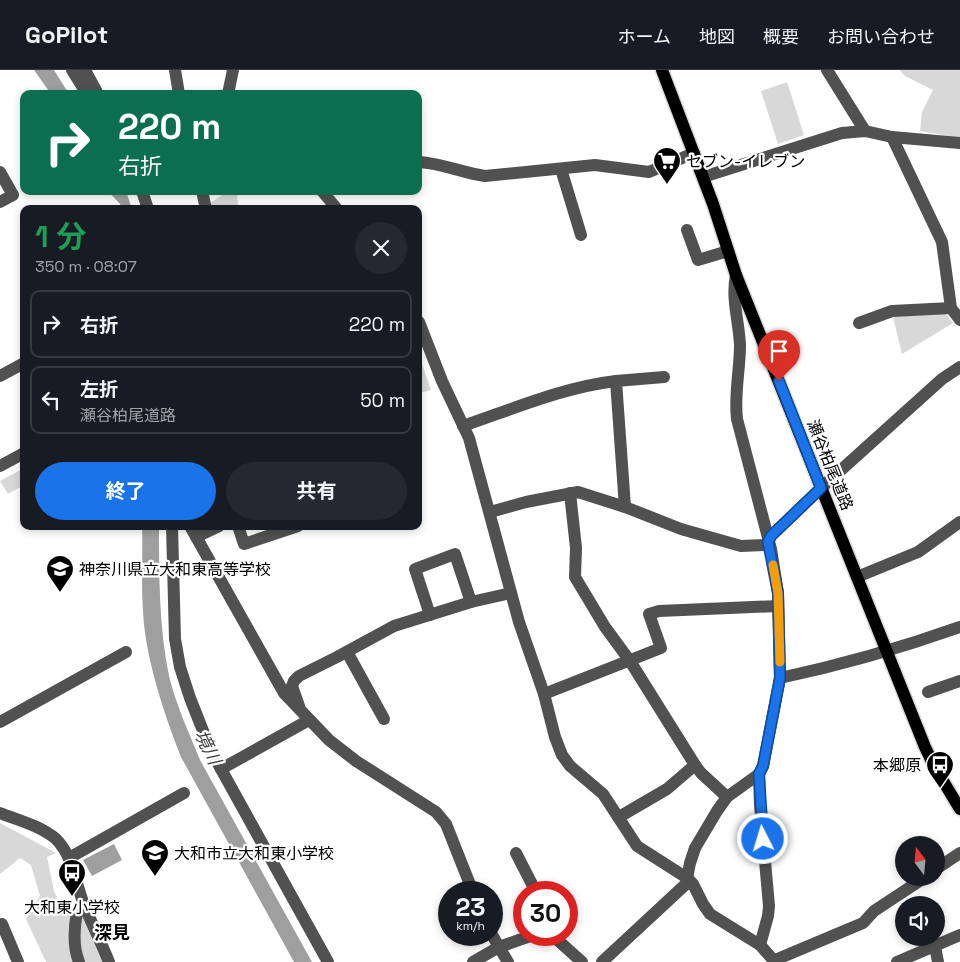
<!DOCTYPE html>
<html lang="ja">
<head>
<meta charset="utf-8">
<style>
  :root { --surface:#171b24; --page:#242831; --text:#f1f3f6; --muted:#9ea1a6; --line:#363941; --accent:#1a73e8 }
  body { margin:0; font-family:"Space Grotesk","Noto Sans JP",sans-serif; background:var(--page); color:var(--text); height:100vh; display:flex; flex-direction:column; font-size:19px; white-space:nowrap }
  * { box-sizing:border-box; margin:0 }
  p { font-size:16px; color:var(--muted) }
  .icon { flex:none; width:28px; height:28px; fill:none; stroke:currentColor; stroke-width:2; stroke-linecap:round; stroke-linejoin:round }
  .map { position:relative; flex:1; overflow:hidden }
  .sheet { position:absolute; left:20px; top:135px; width:402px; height:325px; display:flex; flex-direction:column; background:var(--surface); border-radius:10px; box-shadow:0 2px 8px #0003 }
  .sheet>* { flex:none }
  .banner { position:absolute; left:20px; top:20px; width:402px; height:105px; border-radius:10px; box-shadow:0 2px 8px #0003; background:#0b6e4f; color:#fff; overflow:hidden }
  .needle { width:32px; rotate:344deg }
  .controls { position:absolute; left:895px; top:766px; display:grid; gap:10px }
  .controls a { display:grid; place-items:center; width:50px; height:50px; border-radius:50%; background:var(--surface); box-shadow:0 2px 8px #0003; font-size:25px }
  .speed { position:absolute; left:438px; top:811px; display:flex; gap:10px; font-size:25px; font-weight:700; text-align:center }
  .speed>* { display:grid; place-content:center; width:65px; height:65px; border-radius:50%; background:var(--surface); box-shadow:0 2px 8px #0003; line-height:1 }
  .speed small { font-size:12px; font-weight:400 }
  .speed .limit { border:8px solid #d22; background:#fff; color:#111 }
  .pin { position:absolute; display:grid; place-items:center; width:42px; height:42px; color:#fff; margin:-51px -21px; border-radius:50% 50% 50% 0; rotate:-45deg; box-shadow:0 0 5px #0007 }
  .pin .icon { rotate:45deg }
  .me { position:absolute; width:55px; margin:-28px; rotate:355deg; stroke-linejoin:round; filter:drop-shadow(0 0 4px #0008) }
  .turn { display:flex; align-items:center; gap:18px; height:105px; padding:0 15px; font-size:22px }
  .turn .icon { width:65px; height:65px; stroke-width:2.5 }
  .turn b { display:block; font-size:35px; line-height:42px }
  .round { display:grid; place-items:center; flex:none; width:52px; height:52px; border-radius:26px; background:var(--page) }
  .overview { display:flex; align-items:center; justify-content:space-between; height:85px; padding:0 15px }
  h1 { font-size:30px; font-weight:700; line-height:38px; color:#1e9e55 }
  .button { display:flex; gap:10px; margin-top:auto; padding:10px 15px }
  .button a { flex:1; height:58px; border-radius:30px; background:var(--accent); color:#fff; font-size:20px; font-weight:700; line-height:58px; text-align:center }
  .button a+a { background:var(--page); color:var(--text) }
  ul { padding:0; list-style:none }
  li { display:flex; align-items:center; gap:15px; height:68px; margin:0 10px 8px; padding:0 5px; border:2px solid var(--line); border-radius:10px }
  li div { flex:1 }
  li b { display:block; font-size:19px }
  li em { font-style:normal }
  header { display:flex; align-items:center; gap:30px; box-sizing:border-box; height:70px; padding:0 25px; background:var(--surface); border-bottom:1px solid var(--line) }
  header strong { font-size:24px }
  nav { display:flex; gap:28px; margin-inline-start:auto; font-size:18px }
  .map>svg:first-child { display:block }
</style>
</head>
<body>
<header>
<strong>GoPilot</strong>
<nav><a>ホーム</a><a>地図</a><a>概要</a><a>お問い合わせ</a></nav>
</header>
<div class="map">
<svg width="960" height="892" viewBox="0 0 960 892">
  <rect width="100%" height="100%" fill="#fff"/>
  <g fill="#d8d8d8">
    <polygon points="900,0 960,0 960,68 920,61 922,42 933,20 905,6"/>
    <polygon points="787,12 804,65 778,74 761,21"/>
    <polygon points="225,121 242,121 237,126 239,139 201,139 224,124"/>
    <polygon points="892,243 946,244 953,253 902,284"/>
    <polygon points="422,294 431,320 419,323 419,295"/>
    <polygon points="24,398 24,415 8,424 0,411"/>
    <polygon points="0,753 56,783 47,787 54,821 63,841 84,843 103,892 46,892 26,849 40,826 31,795 20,788 0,804"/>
  </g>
  <g fill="#9f9f9f">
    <polygon points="34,0 54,0 69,24 51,24"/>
    <polygon points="108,121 126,121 132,139 122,139 120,134"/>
    <path d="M142 456H159C159 506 159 557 169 606 176 635 189 663 200 690L312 892H294L181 687C164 644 145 587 143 541 141 513 143 485 142 456Z"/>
    <polygon points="114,774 122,790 92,806 83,790"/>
  </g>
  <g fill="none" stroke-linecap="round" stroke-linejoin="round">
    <defs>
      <polyline id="major" points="662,0 713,134 736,205 925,677 934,696 960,739"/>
    </defs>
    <use href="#major" stroke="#dbdbdb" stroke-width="15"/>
    <g stroke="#515151" stroke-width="12">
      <polyline points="72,0 87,24"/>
      <polyline points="85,0 98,24"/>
      <polyline points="175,0 179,24"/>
      <polyline points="827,0 865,61"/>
      <polyline points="228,24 233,0"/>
      <polyline points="892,67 960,73"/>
      <path d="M419 92C441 93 463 103 485 106L595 95 649 102 694 83"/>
      <polyline points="561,99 581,165"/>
      <polyline points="0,102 13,125 0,132"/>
      <polyline points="703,107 842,63 865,61 892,67 942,172 951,238 960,250"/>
      <polyline points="142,121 148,139"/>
      <polyline points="202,121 206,139"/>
      <polyline points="322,121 337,139"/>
      <polyline points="687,160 698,190 728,181"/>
      <path d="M736 205C731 228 739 252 740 275 740 300 734 324 737 349L771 479 778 523 780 608 763 696 759 704 760 735 769 836 768 846 760 875"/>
      <polyline points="419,252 442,311 469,368 519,552 544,624 555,667 562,685 570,696 603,724 637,776 687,808 693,814 703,834 710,844 760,875 775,892"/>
      <polyline points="859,253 892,241 951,238"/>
      <polyline points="0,306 24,293"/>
      <path d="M463 356C513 339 564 317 616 311"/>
      <polyline points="0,396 24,383"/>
      <polyline points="570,423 576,478 575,507 605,557 630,591 695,695 667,719 619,747"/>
      <polyline points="625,437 616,311 664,307"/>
      <polyline points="490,442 526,432 578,422 625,437 681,459 702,465 741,476 765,475 771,466 821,418 942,309 960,297"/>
      <polyline points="172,456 175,569 180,597 190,628 211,681 328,892"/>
      <polyline points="190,456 284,623 329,670 356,691 436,742 446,754 473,822"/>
      <polyline points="238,456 244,474 298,456"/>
      <polyline points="196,467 219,456"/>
      <polyline points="857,507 918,482 960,452"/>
      <polyline points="430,545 415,499 455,484 471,532"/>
      <polyline points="347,582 384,649"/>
      <path d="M780 608C842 595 901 578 960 557"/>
      <polyline points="928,622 960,611"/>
      <polyline points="544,624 661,578 649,544 659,541 778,536"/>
      <polyline points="299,636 292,616 294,611 299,606 337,587 394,556 471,532 511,523"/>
      <polyline points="0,652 126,582"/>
      <polyline points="695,695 701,703 727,727"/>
      <polyline points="221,699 309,650"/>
      <path d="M0 743C18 750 41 756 56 769 73 786 75 811 83 832 91 852 101 872 109 892"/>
      <polyline points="516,783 536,822"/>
      <polyline points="69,788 184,723"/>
      <polyline points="936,799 960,783"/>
      <polyline points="0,855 2,854 18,892"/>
      <polyline points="491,863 499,877 533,865"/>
      <polyline points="552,865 582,892"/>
      <polyline points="935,876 938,892"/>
      <polyline points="775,890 863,853 874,841 924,808"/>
      <path d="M79 892C73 877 74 858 77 842L85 836"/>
      <polyline points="473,892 499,877 508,892"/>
      <polyline points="602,892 686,814 690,793 695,778 717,741 727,727 759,704"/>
      <polyline points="897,892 960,865"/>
    </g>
    <use href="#major" stroke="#000" stroke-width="12"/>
  </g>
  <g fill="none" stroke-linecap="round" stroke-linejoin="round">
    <defs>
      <polyline id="route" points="763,769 759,704 763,696 780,608 778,523 768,472 771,466 821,418 779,311"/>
    </defs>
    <use href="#route" stroke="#114b97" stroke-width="12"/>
    <use href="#route" stroke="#1a73e8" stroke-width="9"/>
    <polyline stroke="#f59e0b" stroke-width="9" points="773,495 778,523 780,592"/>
  </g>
  <defs>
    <symbol id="supermarket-pin" viewBox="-11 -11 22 30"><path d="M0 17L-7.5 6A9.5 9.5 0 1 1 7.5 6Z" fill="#000" stroke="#fff"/><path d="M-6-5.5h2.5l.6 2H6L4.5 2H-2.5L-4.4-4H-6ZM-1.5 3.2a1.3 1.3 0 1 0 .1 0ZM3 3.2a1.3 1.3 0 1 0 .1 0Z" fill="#fff"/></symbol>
    <symbol id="school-pin" viewBox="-11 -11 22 30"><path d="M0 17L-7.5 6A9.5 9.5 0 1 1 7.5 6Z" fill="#000" stroke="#fff"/><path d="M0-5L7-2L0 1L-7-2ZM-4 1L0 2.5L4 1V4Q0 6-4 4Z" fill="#fff"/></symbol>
    <symbol id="bus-pin" viewBox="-11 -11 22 30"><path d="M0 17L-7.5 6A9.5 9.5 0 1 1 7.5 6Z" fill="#000" stroke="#fff"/><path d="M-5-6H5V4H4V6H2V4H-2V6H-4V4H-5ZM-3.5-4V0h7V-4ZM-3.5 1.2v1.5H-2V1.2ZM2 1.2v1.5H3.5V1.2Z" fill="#fff"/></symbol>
  </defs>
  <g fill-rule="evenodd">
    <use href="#supermarket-pin" x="651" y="75" width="32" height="43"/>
    <use href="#school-pin" x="44" y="483" width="32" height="43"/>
    <use href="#bus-pin" x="924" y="679" width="32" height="43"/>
    <use href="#school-pin" x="139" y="767" width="32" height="43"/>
    <use href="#bus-pin" x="56" y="787" width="32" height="43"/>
  </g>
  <g text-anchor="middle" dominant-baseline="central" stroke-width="4.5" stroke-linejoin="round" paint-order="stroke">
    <g font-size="16" fill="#000" stroke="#fff" text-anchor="start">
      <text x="686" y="91">セブン-イレブン</text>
      <text x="79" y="499">神奈川県立大和東高等学校</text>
      <text x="921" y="695" text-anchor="end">本郷原</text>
      <text x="174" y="783">大和市立大和東小学校</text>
      <text x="72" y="837" text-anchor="middle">大和東小学校</text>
    </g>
    <g font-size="16" fill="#000" stroke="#fff">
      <text transform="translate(830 395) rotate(68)">瀬谷柏尾道路</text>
    </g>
    <g font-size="18" font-style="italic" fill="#404040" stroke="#fff">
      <text transform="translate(208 677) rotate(64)">境川</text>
    </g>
    <g font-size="18" font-weight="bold" fill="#000" stroke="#fff">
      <text x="112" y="862">深見</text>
    </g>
  </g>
</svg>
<div class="controls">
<a><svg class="needle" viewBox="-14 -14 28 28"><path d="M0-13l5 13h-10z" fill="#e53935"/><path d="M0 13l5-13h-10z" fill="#9ea1a6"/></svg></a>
<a><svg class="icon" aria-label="sound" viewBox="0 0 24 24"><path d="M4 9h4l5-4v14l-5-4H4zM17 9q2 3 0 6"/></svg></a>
</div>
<div class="speed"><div>23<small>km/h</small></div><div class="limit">30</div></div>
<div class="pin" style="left:779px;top:311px;background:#d93025"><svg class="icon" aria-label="arrive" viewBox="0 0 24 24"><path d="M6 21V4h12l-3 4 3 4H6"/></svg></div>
<svg class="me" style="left:763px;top:769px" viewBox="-20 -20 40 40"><circle r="17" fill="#1a73e8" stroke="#fff" stroke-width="3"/><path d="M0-11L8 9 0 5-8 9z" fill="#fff"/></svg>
<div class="banner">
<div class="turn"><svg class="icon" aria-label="right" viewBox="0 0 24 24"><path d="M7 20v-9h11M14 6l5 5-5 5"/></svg><div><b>220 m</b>右折</div></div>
</div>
<section class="sheet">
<div class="overview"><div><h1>1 分</h1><p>350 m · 08:07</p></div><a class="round"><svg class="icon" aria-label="close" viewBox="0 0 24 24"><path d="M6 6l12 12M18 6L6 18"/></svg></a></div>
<ul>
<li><svg class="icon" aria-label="right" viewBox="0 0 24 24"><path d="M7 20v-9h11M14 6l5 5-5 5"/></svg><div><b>右折</b></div><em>220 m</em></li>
<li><svg class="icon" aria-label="left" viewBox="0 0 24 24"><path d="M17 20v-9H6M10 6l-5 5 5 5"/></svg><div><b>左折</b><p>瀬谷柏尾道路</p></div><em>50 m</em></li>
</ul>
<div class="button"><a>終了</a><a>共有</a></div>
</section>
</div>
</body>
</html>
